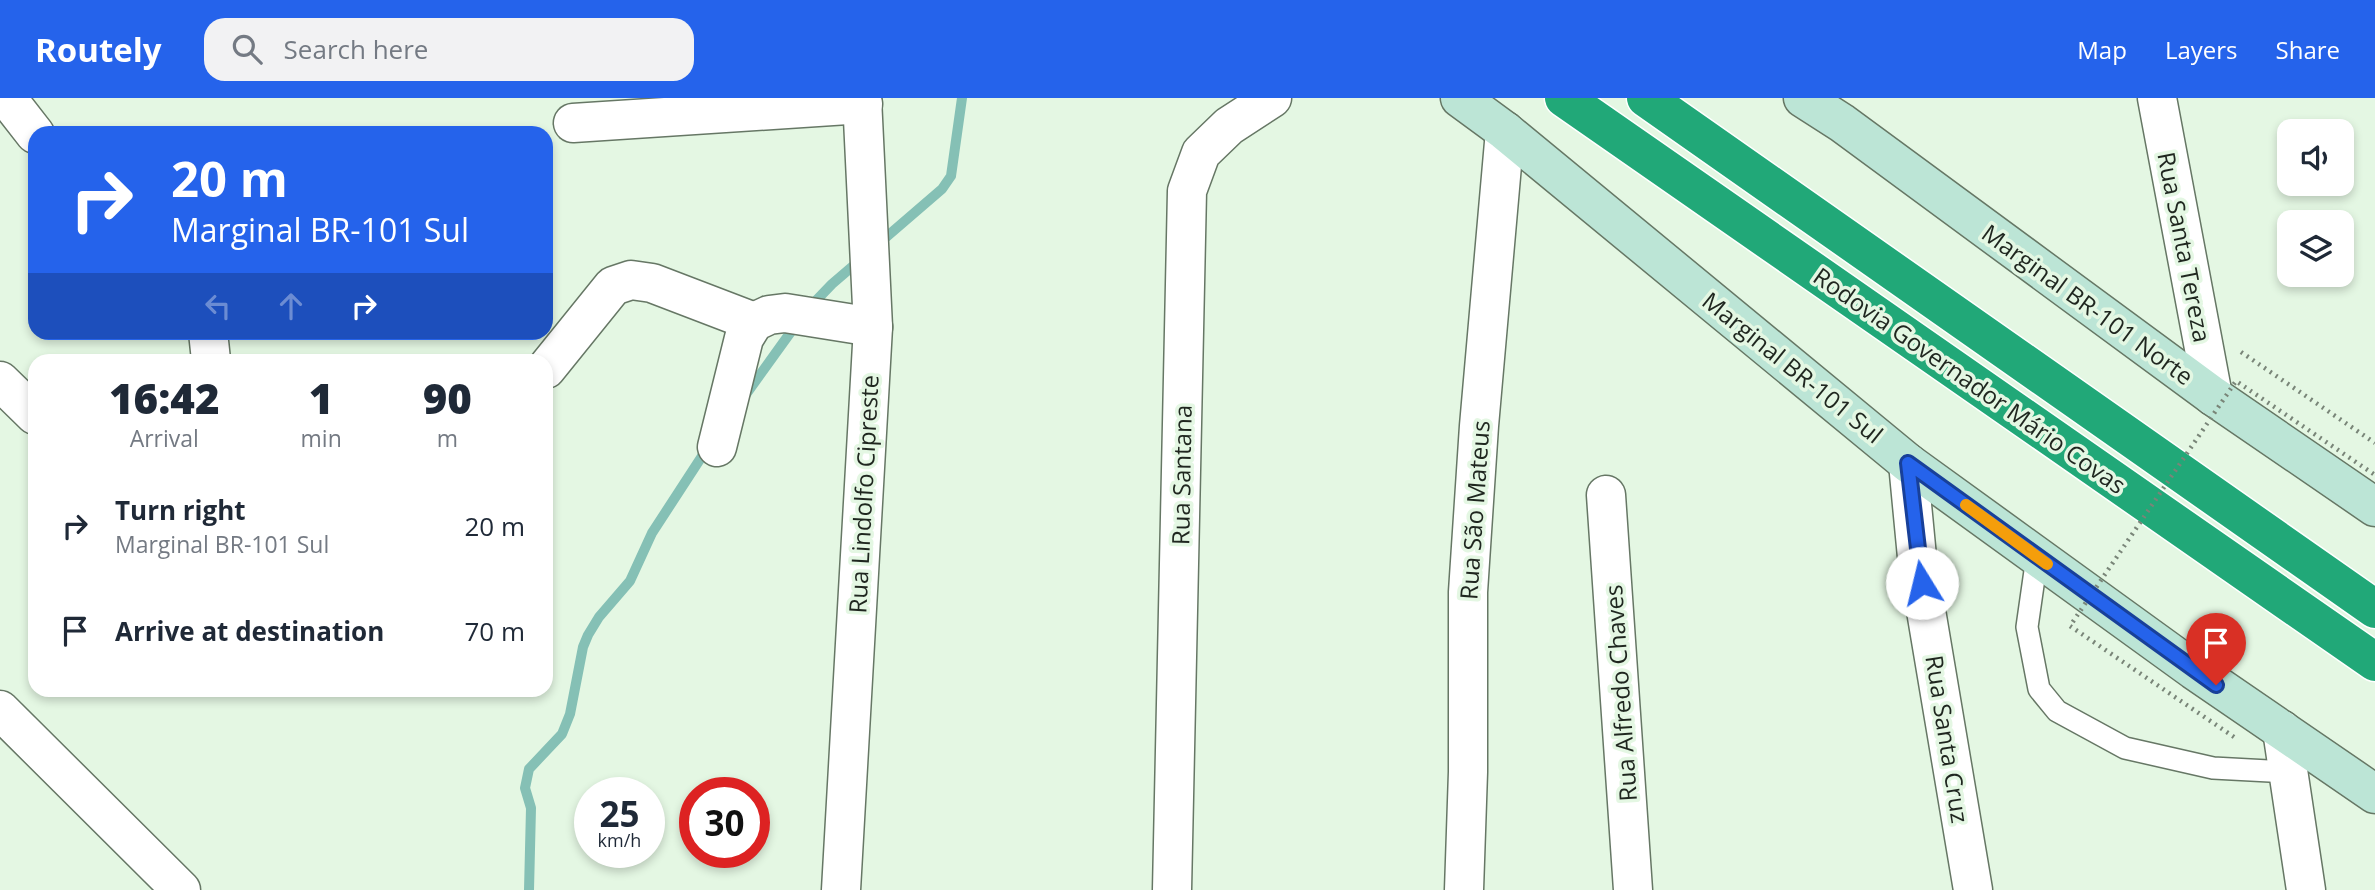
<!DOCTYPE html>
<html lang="en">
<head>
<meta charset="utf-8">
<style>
  :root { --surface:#fff; --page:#f2f2f3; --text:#1f2937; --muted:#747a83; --accent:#2563eb }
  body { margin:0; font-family:"Open Sans",sans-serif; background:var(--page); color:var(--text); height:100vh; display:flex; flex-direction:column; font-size:26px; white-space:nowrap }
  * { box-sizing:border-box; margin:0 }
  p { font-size:23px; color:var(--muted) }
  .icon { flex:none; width:38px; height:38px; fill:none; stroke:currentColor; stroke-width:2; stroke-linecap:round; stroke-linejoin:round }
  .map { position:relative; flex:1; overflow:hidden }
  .panel { position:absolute; left:28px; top:256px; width:525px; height:343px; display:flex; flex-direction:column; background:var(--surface); border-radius:21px; box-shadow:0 4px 10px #0003 }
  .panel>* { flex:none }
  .banner { position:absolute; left:28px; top:28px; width:525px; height:214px; border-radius:21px; box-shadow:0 4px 10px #0003; background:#2563eb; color:#fff; overflow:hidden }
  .controls { position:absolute; left:2277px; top:21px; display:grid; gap:14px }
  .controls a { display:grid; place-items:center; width:77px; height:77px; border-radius:14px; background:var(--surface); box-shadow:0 4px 10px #0003; font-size:35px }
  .speed { position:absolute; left:574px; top:679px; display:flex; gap:14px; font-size:35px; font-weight:700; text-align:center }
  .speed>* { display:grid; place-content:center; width:91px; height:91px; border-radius:50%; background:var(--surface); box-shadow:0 4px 10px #0003; line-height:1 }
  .speed small { font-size:18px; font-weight:400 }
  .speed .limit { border:10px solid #d22; background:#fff; color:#111 }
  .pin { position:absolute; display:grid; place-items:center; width:60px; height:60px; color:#fff; margin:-72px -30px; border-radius:50% 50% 50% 0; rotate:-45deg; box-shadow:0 0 7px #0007 }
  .pin .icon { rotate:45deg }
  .me { position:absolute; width:77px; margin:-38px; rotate:351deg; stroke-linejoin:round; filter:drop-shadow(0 0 5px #0008) }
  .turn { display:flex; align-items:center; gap:24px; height:147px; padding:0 28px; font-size:32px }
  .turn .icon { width:91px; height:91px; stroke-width:2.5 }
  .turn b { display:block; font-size:49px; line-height:60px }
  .lanes { display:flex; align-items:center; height:66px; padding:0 28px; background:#0003; justify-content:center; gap:35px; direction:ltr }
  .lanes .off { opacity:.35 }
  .eta { display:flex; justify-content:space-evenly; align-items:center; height:119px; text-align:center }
  .eta b { font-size:42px; font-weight:800; line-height:49px }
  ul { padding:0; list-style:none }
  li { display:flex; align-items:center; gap:21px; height:105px; padding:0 28px }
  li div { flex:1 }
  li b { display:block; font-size:26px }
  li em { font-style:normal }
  header { display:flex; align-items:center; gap:42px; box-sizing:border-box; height:98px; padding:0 35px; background:var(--accent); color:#fff }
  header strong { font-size:33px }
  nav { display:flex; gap:38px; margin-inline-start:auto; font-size:24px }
  .search { width:490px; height:63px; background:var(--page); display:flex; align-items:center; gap:18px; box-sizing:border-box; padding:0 24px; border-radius:21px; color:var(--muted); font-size:26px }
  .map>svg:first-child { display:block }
</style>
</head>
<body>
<header>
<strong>Routely</strong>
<div class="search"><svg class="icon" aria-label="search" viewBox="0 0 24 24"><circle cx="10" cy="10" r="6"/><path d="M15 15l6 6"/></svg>Search here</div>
<nav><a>Map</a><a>Layers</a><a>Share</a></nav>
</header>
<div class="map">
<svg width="2375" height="792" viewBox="0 0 2375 792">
  <rect width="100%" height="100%" fill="#e4f7e3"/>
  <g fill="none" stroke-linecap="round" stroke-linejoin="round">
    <g stroke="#85c0b5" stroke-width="10">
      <polyline points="877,147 942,91 951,78 962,0"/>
      <polyline points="808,211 832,186 860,162"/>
      <polyline points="744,299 798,224"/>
      <polyline points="529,792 531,710 525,690 529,671 562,636 570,616 583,549 588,537 599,519 630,483 652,435 708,349"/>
    </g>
    <defs>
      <polyline id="service" points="2037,459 2027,529 2039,591 2057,613 2125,650 2213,670 2289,674"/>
      <g id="minor">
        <polyline points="7,0 35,36"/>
        <polyline points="2157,0 2213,298"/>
        <polyline points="573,25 863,6"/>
        <polyline points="208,234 211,262"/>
        <polyline points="546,271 613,188 631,182 652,185 754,224"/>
        <polyline points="0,283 35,317"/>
        <polyline points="717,349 744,240 754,224 769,217 785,215 873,229"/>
        <polyline points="1908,365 1917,459 1973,792"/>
        <polyline points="1606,397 1633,792"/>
        <polyline points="0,612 181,792"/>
        <polyline points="2282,632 2306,792"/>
        <polyline points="841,792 873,229 862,0"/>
        <polyline points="1172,792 1187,93 1201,55 1229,28 1272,0"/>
        <polyline points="1464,792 1468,674 1468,494 1479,328 1505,33"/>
      </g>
      <g id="secondary">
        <polyline points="1460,0 1505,33 1908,365 2194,572 2375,696"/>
        <polyline points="1803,0 1842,25 2213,298 2375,409"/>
      </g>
      <g id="motorway">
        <polyline points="1564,0 2375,564"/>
        <polyline points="1646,0 2375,511"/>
      </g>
    </defs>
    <use href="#service" stroke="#667765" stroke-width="24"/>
    <use href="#minor" stroke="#667765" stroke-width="41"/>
    <use href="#secondary" stroke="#667765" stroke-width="41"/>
    <use href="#motorway" stroke="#fff" stroke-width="41"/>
    <polyline stroke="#798578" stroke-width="4.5" stroke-dasharray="2 5" stroke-linecap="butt" points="2241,254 2375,345"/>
    <use href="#service" stroke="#fff" stroke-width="21"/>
    <use href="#minor" stroke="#fff" stroke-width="38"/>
    <use href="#secondary" stroke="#bce5d6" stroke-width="38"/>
    <use href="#motorway" stroke="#21a878" stroke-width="38"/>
    <polyline stroke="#798578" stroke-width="4.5" stroke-dasharray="2 5" stroke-linecap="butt" points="2234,639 2070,528 2236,283 2375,377"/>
  </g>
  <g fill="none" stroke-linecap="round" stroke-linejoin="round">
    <defs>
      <polyline id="route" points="1922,485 1908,365 2216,587"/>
    </defs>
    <use href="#route" stroke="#184099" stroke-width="18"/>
    <use href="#route" stroke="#2563eb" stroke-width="12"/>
    <polyline stroke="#f59e0b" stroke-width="12" points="1966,407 2047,466"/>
  </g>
  <g text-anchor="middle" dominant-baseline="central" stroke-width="7" stroke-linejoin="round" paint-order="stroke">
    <g font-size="24" fill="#1f261f" stroke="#e4f7e3">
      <text transform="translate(2185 149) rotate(79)">Rua Santa Tereza</text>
      <text transform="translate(2088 206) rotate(36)">Marginal BR-101 Norte</text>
      <text transform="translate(1793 269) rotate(39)">Marginal BR-101 Sul</text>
      <text transform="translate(1970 282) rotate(35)">Rodovia Governador Mário Covas</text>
      <text transform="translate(1181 377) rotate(-89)">Rua Santana</text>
      <text transform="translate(863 396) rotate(-87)">Rua Lindolfo Cipreste</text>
      <text transform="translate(1474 412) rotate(-86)">Rua São Mateus</text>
      <text transform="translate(1620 595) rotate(-94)">Rua Alfredo Chaves</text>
      <text transform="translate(1948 641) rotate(81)">Rua Santa Cruz</text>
    </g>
  </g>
</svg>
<div class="controls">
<a><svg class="icon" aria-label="sound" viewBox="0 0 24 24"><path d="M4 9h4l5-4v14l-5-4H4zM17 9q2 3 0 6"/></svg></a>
<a><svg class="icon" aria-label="layers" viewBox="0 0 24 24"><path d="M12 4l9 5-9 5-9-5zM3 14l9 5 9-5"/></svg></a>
</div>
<div class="speed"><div>25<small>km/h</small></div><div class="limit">30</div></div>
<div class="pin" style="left:2216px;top:587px;background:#d93025"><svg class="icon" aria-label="arrive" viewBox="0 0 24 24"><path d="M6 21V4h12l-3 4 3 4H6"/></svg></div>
<svg class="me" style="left:1922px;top:485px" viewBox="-20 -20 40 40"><circle r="19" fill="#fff"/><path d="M0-13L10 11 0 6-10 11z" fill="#2563eb"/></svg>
<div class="banner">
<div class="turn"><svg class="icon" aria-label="right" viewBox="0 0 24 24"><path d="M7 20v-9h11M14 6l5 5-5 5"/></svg><div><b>20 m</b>Marginal BR-101 Sul</div></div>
<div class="lanes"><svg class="icon off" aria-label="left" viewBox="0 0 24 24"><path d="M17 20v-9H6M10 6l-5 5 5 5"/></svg><svg class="icon off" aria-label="ahead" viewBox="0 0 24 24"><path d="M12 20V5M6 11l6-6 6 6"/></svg><svg class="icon" aria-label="right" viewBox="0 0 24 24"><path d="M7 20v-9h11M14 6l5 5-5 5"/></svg></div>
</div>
<section class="panel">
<div class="eta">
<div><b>16:42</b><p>Arrival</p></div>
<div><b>1</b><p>min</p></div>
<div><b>90</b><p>m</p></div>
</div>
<ul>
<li><svg class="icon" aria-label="right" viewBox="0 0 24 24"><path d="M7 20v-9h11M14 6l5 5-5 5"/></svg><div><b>Turn right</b><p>Marginal BR-101 Sul</p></div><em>20 m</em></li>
<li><svg class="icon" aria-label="arrive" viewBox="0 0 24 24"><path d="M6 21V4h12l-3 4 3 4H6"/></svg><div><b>Arrive at destination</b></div><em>70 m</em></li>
</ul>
</section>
</div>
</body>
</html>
